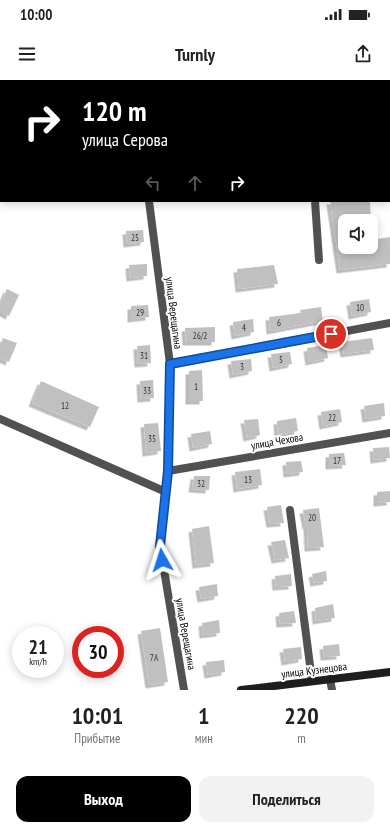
<!DOCTYPE html>
<html lang="ru">
<head>
<meta charset="utf-8">
<style>
  :root { --surface:#fff; --page:#f2f2f2; --text:#222; --muted:#767676; --accent:#000 }
  body { margin:0; font-family:"PT Sans Narrow",sans-serif; background:var(--page); color:var(--text); height:100vh; display:flex; flex-direction:column; font-size:15px; white-space:nowrap }
  * { box-sizing:border-box; margin:0 }
  p { font-size:13px; color:var(--muted) }
  .icon { flex:none; width:22px; height:22px; fill:none; stroke:currentColor; stroke-width:2; stroke-linecap:round; stroke-linejoin:round }
  .map { position:relative; height:610px; overflow:hidden }
  .panel { display:flex; flex-direction:column; background:var(--surface); flex:1 }
  .panel>* { flex:none }
  .banner { position:absolute; left:0px; top:0px; width:390px; height:122px; box-shadow:0 2px 10px #0003; background:#000; color:#fff; overflow:hidden }
  .fabs { position:absolute; left:338px; top:134px; display:grid; gap:8px }
  .fabs a { display:grid; place-items:center; width:40px; height:40px; border-radius:8px; background:var(--surface); box-shadow:0 2px 10px #0003; font-size:20px }
  .speed { position:absolute; left:12px; top:546px; display:flex; gap:8px; font-size:20px; font-weight:700; text-align:center }
  .speed>* { display:grid; place-content:center; width:52px; height:52px; border-radius:50%; background:var(--surface); box-shadow:0 2px 10px #0003; line-height:1 }
  .speed small { font-size:10px; font-weight:400 }
  .speed .limit { border:6px solid #d22; background:#fff; color:#111 }
  .pin { position:absolute; display:grid; place-items:center; width:34px; height:34px; color:#fff; margin:-17px; border:2px solid #fff; border-radius:50%; box-shadow:0 1px 4px #0007 }
  .me { position:absolute; width:44px; margin:-22px; rotate:354deg; stroke-linejoin:round; filter:drop-shadow(0 0 3px #0008) }
  .turn { display:flex; align-items:center; gap:14px; height:84px; padding:0 16px; font-size:18px }
  .turn .icon { width:52px; height:52px; stroke-width:2.5 }
  .turn b { display:block; font-size:28px; line-height:34px }
  .lanes { display:flex; align-items:center; height:38px; padding:0 16px; background:#0003; justify-content:center; gap:20px; direction:ltr }
  .lanes .off { opacity:.35 }
  .eta { display:flex; justify-content:space-evenly; align-items:center; height:68px; text-align:center }
  .eta b { font-size:24px; font-weight:600; line-height:28px }
  .action { display:flex; gap:8px; margin-top:auto; padding:8px 16px }
  .action a { flex:1; height:46px; border-radius:12px; background:var(--accent); color:#fff; font-size:16px; font-weight:600; line-height:46px; text-align:center }
  .action a+a { background:var(--page); color:var(--text) }
  .status { display:flex; justify-content:space-between; align-items:center; height:28px; padding:0 20px; background:var(--surface); direction:ltr }
  .status svg { height:11px; fill:currentColor }
  header { display:flex; justify-content:space-between; align-items:center; height:52px; padding:0 16px; background:var(--surface); font-size:18px; font-weight:600 }
  .map>svg:first-child { display:block }
</style>
</head>
<body>
<div class="status"><b>10:00</b><svg viewBox="0 0 49 12"><path d="M0 12V9h3v3zM5 12V6h3v6zM10 12V3h3v9zM15 12V0h3v12zM26 1h20v11H26zM47 4h2v5h-2z"/></svg></div>
<header><svg class="icon" aria-label="menu" viewBox="0 0 24 24"><path d="M4 6h16M4 12h16M4 18h16"/></svg>Turnly<svg class="icon" aria-label="share" viewBox="0 0 24 24"><path d="M12 15V3M7 8l5-5 5 5M5 13v7h14v-7"/></svg></header>
<div class="map">
<svg width="390" height="610" viewBox="0 0 390 610">
  <defs>
    <filter id="shadow"><feDropShadow dx="-3.5" dy="3.5" stdDeviation="0" flood-color="#0004"/></filter>
  </defs>
  <rect width="100%" height="100%" fill="#fff"/>
  <g fill="#c0c0c0" filter="url(#shadow)">
    <polygon points="330,121 370,121 371,141 345,141 345,167 371,167 371,160 390,157 390,184 340,190"/>
    <polygon points="143,150 144,162 127,164 126,151"/>
    <polygon points="147,184 147,196 130,198 129,185"/>
    <polygon points="274,185 278,204 239,209 237,189"/>
    <polygon points="7,209 19,215 9,236 0,231 0,225"/>
    <polygon points="369,219 371,232 352,236 350,222"/>
    <polygon points="148,225 149,237 131,239 131,226"/>
    <polygon points="321,227 323,241 270,251 269,237 301,233 300,230"/>
    <polygon points="253,239 254,252 235,256 233,242"/>
    <polygon points="215,247 215,262 186,262 185,248"/>
    <polygon points="3,258 17,263 9,282 0,278 0,266"/>
    <polygon points="372,258 374,270 344,274 342,262"/>
    <polygon points="150,265 151,283 138,284 137,266"/>
    <polygon points="326,265 328,278 309,282 307,268"/>
    <polygon points="290,272 292,284 273,288 271,274"/>
    <polygon points="251,279 252,291 233,295 231,281"/>
    <polygon points="202,290 203,321 189,321 189,291"/>
    <polygon points="153,300 154,318 141,319 140,301"/>
    <polygon points="41,301 99,327 90,347 32,323"/>
    <polygon points="384,323 385,336 366,339 364,326"/>
    <polygon points="340,329 342,342 323,346 321,332"/>
    <polygon points="296,338 298,351 278,355 277,341"/>
    <polygon points="258,339 260,355 247,358 244,340"/>
    <polygon points="158,343 161,371 146,373 144,344"/>
    <polygon points="210,351 212,364 193,368 191,354"/>
    <polygon points="389,367 390,378 374,380 373,368"/>
    <polygon points="344,373 346,385 329,386 329,374"/>
    <polygon points="301,381 303,392 287,394 286,382"/>
    <polygon points="260,389 262,405 237,409 235,392"/>
    <polygon points="194,396 210,396 209,410 192,409"/>
    <polygon points="390,411 390,422 377,423 377,412"/>
    <polygon points="281,425 284,443 270,444 267,427"/>
    <polygon points="319,428 324,467 308,468 307,446 306,446 303,430"/>
    <polygon points="209,446 214,483 196,485 192,449"/>
    <polygon points="285,460 289,478 275,480 271,462"/>
    <polygon points="326,491 327,501 314,503 312,494"/>
    <polygon points="291,494 292,506 276,507 275,496"/>
    <polygon points="217,504 218,516 201,519 199,507"/>
    <polygon points="333,524 335,538 316,541 315,528"/>
    <polygon points="294,531 296,543 280,544 279,533"/>
    <polygon points="219,540 220,553 203,555 202,543"/>
    <polygon points="160,548 168,602 149,605 141,551"/>
    <polygon points="339,564 340,576 324,577 323,566"/>
    <polygon points="301,567 302,579 285,582 283,569"/>
    <polygon points="224,580 225,592 208,595 206,582"/>
  </g>
  <g fill="none" stroke-linecap="round" stroke-linejoin="round">
    <g stroke="#515151" stroke-width="8">
      <polyline points="113,0 113,1"/>
      <polyline points="0,90 1,90"/>
      <polyline points="149,121 170,284 168,391 160,466 184,610"/>
      <polyline points="315,121 319,180"/>
      <polyline points="170,284 390,243"/>
      <polyline points="0,339 166,412"/>
      <polyline points="168,391 390,353"/>
      <polyline points="290,430 312,601"/>
      <polyline points="330,599 332,610"/>
    </g>
    <polyline stroke="#1e1e1e" stroke-width="8" points="241,610 390,592"/>
  </g>
  <g fill="none" stroke-linecap="round" stroke-linejoin="round">
    <defs>
      <polyline id="route" points="162,480 160,466 168,391 170,284 331,254"/>
    </defs>
    <use href="#route" stroke="#114b97" stroke-width="10"/>
    <use href="#route" stroke="#1a73e8" stroke-width="7"/>
  </g>
  <g text-anchor="middle" dominant-baseline="central" stroke-width="4" stroke-linejoin="round" paint-order="stroke">
    <g font-size="9" fill="#303030">
      <text x="135" y="157">25</text>
      <text x="360" y="227">10</text>
      <text x="140" y="232">29</text>
      <text x="279" y="242">6</text>
      <text x="244" y="247">4</text>
      <text x="200" y="255">26/2</text>
      <text x="144" y="275">31</text>
      <text x="281" y="279">5</text>
      <text x="242" y="286">3</text>
      <text x="196" y="306">1</text>
      <text x="147" y="310">33</text>
      <text x="65" y="325">12</text>
      <text x="332" y="337">22</text>
      <text x="152" y="358">35</text>
      <text x="337" y="380">17</text>
      <text x="248" y="399">13</text>
      <text x="201" y="403">32</text>
      <text x="312" y="437">20</text>
      <text x="154" y="577">7А</text>
    </g>
    <g font-size="11" fill="#000" stroke="#fff">
      <text transform="translate(174 233) rotate(83)">улица Верещагина</text>
      <text transform="translate(277 361) rotate(-10)">улица Чехова</text>
      <text transform="translate(186 554) rotate(80)">улица Верещагина</text>
      <text transform="translate(314 590) rotate(-7)">улица Кузнецова</text>
    </g>
  </g>
</svg>
<div class="fabs">
<a><svg class="icon" aria-label="sound" viewBox="0 0 24 24"><path d="M4 9h4l5-4v14l-5-4H4zM17 9q2 3 0 6"/></svg></a>
</div>
<div class="speed"><div>21<small>km/h</small></div><div class="limit">30</div></div>
<div class="pin" style="left:331px;top:254px;background:#d93025"><svg class="icon" aria-label="arrive" viewBox="0 0 24 24"><path d="M6 21V4h12l-3 4 3 4H6"/></svg></div>
<svg class="me" style="left:162px;top:480px" viewBox="-20 -20 40 40"><path d="M0-17L14 15 0 8-14 15z" fill="#1a73e8" stroke="#fff" stroke-width="4"/></svg>
<div class="banner">
<div class="turn"><svg class="icon" aria-label="right" viewBox="0 0 24 24"><path d="M7 20v-9h11M14 6l5 5-5 5"/></svg><div><b>120 m</b>улица Серова</div></div>
<div class="lanes"><svg class="icon off" aria-label="left" viewBox="0 0 24 24"><path d="M17 20v-9H6M10 6l-5 5 5 5"/></svg><svg class="icon off" aria-label="ahead" viewBox="0 0 24 24"><path d="M12 20V5M6 11l6-6 6 6"/></svg><svg class="icon" aria-label="right" viewBox="0 0 24 24"><path d="M7 20v-9h11M14 6l5 5-5 5"/></svg></div>
</div>
</div>
<section class="panel">
<div class="eta">
<div><b>10:01</b><p>Прибытие</p></div>
<div><b>1</b><p>мин</p></div>
<div><b>220</b><p>m</p></div>
</div>
<div class="action"><a>Выход</a><a>Поделиться</a></div>
</section>
</body>
</html>
